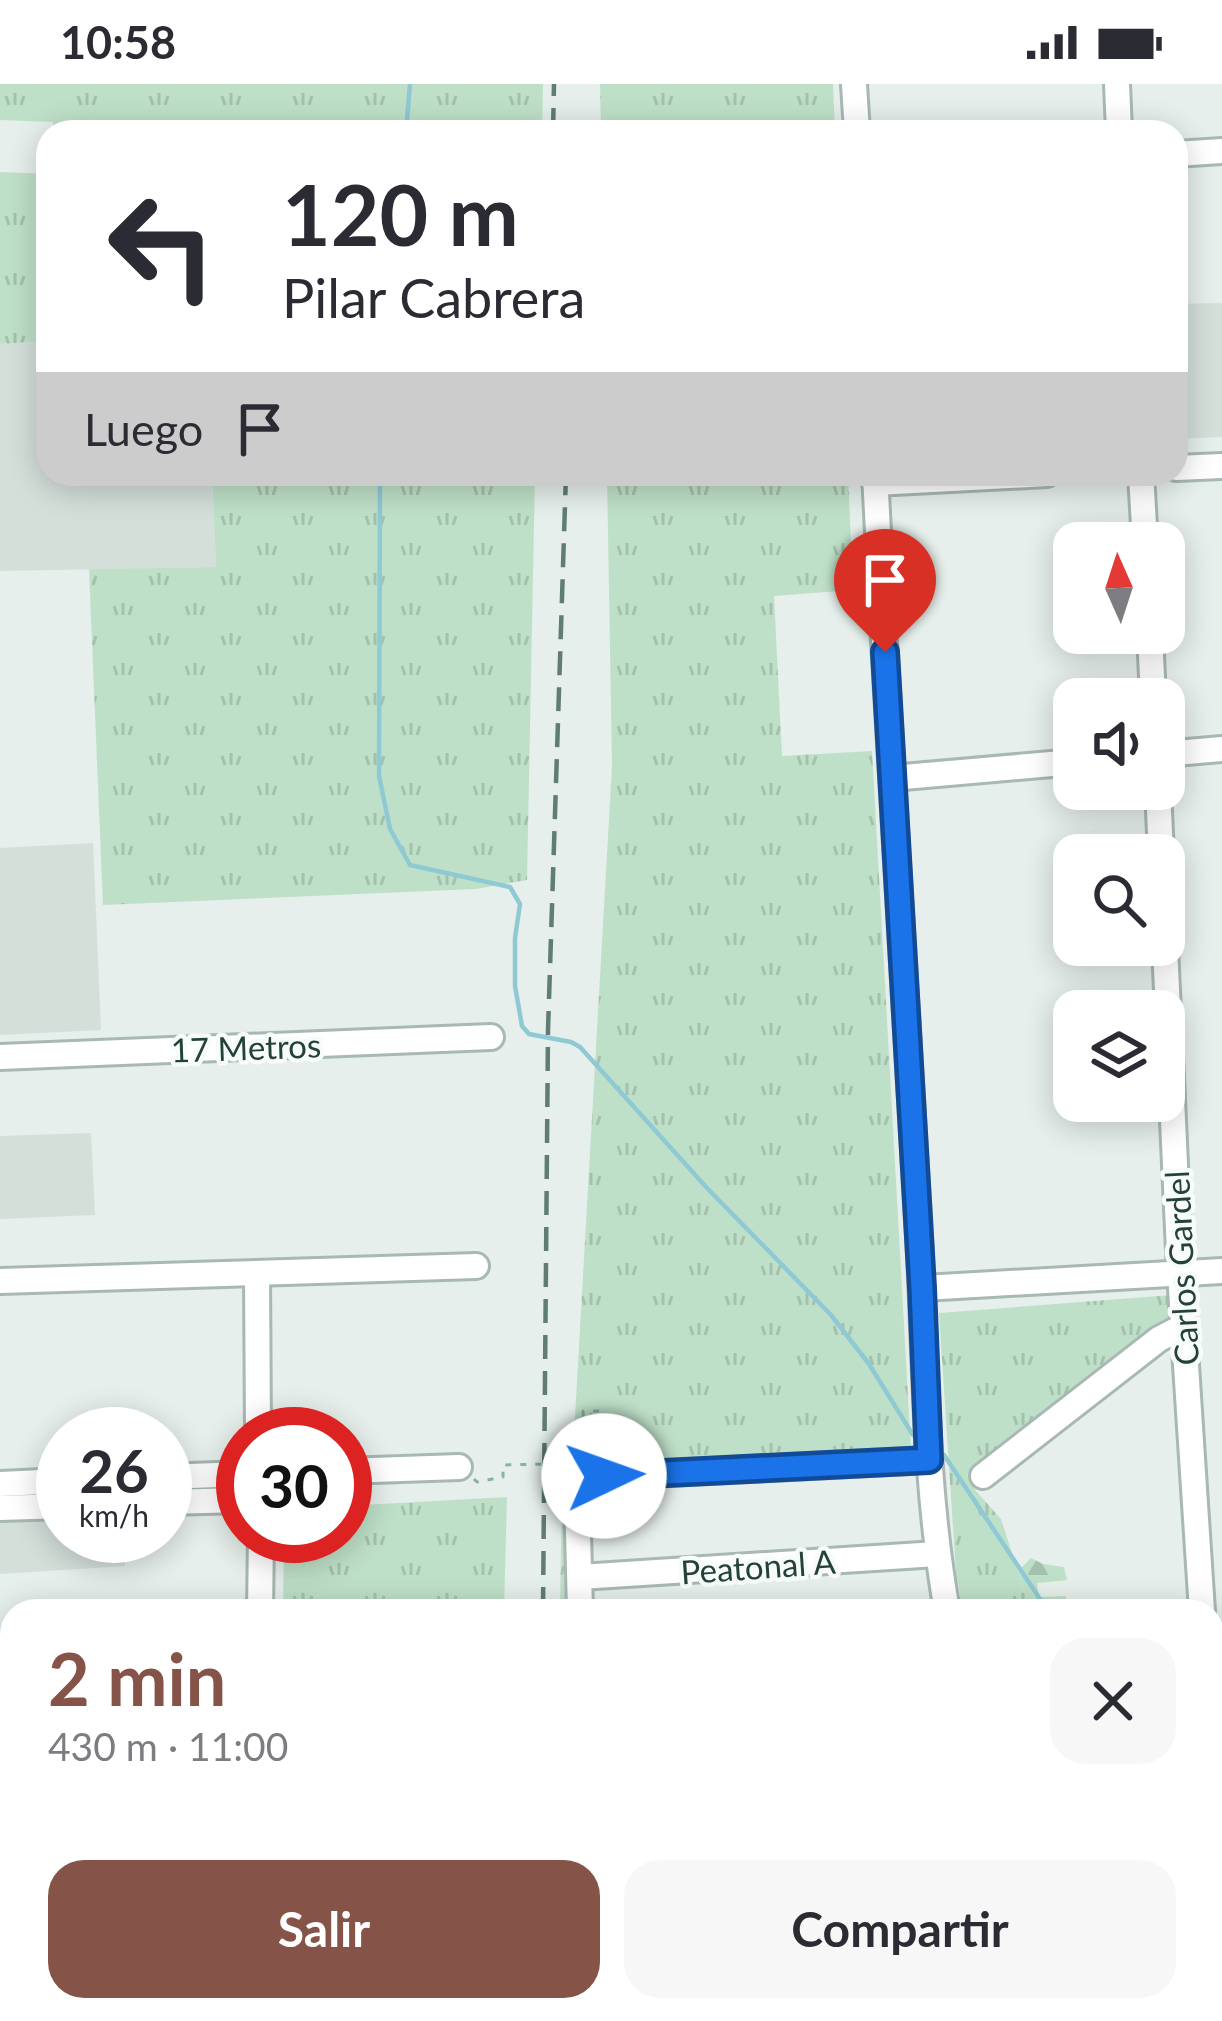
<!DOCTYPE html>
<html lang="es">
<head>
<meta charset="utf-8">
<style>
  :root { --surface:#fff; --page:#f7f7f7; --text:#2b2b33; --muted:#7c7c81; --accent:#855347 }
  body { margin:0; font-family:Lato,sans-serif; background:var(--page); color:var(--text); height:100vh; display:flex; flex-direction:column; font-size:45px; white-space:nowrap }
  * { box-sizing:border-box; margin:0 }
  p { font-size:39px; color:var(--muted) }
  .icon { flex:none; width:66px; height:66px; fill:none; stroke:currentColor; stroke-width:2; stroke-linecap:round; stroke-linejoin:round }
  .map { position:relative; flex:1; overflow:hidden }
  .drawer { position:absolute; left:0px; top:1515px; width:1224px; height:423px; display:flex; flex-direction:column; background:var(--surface); border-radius:36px 36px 0 0; box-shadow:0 6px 30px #0003 }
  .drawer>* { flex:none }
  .guide { position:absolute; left:36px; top:36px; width:1152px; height:366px; border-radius:36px; box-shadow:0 6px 30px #0003; background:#fff; color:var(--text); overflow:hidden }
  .needle { width:78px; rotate:357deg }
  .tools { position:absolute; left:1053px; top:438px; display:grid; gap:24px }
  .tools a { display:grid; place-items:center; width:132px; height:132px; border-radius:24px; background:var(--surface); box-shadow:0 6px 30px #0003; font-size:60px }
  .speed { position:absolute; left:36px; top:1323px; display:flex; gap:24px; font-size:60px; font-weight:700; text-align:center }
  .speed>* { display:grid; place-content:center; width:156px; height:156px; border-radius:50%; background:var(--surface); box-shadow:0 6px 30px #0003; line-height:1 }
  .speed small { font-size:30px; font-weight:400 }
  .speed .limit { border:18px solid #d22; background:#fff; color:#111 }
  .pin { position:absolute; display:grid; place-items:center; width:102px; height:102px; color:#fff; margin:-123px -51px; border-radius:50% 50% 50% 0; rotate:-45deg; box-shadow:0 0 12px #0007 }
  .pin .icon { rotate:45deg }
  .me { position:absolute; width:132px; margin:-66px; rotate:87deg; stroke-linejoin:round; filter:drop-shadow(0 0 9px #0008) }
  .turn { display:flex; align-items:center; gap:42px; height:252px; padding:0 48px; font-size:54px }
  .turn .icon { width:156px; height:156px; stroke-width:2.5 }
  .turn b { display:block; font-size:84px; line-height:102px }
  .then { display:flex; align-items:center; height:114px; padding:0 48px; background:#0003; gap:24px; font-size:45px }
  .round { display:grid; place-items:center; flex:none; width:126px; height:126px; border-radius:36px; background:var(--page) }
  .overview { display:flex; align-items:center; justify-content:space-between; height:204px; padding:0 48px }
  h1 { font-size:72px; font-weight:700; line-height:90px; color:var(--accent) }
  .button { display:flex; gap:24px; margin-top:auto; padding:24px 48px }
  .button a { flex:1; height:138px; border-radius:36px; background:var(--accent); color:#fff; font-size:48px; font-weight:700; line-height:138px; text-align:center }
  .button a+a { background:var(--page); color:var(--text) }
  .status { display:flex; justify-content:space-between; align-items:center; height:84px; padding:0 60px; background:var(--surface); direction:ltr }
  .status svg { height:33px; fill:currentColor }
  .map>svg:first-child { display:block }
</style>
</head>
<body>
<div class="status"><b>10:58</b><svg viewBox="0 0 49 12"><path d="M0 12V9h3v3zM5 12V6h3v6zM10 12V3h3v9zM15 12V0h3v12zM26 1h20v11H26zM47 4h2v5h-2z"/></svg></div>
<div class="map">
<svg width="1222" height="1937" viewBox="0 0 1222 1937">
  <defs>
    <pattern id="grass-tufts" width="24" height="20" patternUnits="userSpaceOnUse" patternTransform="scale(3)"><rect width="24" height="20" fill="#bfe0c8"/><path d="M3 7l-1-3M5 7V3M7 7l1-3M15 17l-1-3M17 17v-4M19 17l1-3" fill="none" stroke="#a4c1ad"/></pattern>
    <pattern id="forest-firs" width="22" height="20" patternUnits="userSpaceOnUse" patternTransform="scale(3)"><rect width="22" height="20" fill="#bfe0c8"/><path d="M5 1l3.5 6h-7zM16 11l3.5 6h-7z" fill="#a4c1ad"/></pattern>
  </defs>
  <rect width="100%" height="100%" fill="#e6efeb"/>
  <g fill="#d4dfda">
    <polygon points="1222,219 1222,353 1176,355 1176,220"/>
    <polygon points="48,257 48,390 212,390 216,483 0,487 0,260"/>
    <polygon points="93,759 101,946 0,951 0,764"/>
    <polygon points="91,1049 95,1131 0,1135 0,1052"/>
    <polygon points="63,1431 63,1452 123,1452 125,1482 0,1490 0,1435"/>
    <polygon points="12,1702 12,1926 233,1926 233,1937 11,1937 0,1703"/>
  </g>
  <g fill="url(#grass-tufts)">
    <polygon points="0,0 543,0 542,48 54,48 53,38 0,36"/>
    <polygon points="600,0 833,0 835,48 601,48"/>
    <polygon points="0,88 48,90 48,257 0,260"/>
    <polygon points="212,390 535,390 527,796 476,805 103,821 89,485 216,483"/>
    <polygon points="607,390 848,390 853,506 774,512 782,672 872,667 911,1366 581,1383 574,1350 612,682"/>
    <polygon points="1172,1211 1173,1234 967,1391 976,1407 1001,1435 1031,1527 963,1527 956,1489 939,1229"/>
    <polygon points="562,1399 568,1402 571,1527 560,1527"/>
    <polygon points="507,1413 504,1527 283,1527 284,1452 345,1452 345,1422"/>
  </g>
  <polygon fill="url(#forest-firs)" points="1031,1474 1043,1480 1064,1483 1067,1496 1037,1499 1039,1513 1066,1512 1060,1527 1031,1527 1018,1487"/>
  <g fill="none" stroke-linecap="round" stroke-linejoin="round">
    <g stroke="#8ec9d4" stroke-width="4.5">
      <polyline points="406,48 410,0"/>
      <polyline points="380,390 379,692 390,745 410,781 510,803 520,820 515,854 515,902 522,942 529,950 571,958 580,963 707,1104 831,1231 869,1280 913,1351 917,1354"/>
      <polyline points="937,1366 944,1371 1048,1527"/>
      <polyline points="1212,1659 1222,1681"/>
    </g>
    <defs>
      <g id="minor">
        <polyline points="854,0 857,48"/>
        <polyline points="1117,0 1119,48"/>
        <polyline points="1176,70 1222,67"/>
        <polyline points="1176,384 1222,382"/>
        <path d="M875 390C887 633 903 876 917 1118 926 1255 923 1392 947 1527"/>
        <polyline points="1141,390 1145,459"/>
        <polyline points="875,399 1047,390"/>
        <polyline points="1150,549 1153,615"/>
        <polyline points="1164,670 1222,665"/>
        <polyline points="892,694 1074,678"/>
        <polyline points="1158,705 1161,771"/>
        <polyline points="1164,841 1180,1189 1202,1527"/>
        <polyline points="0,973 491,953"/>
        <polyline points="257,1189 258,1350"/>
        <polyline points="0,1197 476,1182"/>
        <polyline points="923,1204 1222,1187"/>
        <polyline points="345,1387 459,1383"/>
        <polyline points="983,1392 1159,1255 1184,1242"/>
        <polyline points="165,1393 243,1390"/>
        <polyline points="0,1400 63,1397"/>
        <polyline points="165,1418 243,1416"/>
        <polyline points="0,1424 63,1422"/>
        <polyline points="580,1493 937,1470"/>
        <polyline points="260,1527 261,1452"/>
        <polyline points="580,1527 577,1407 580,1400 590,1393 929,1376"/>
        <polyline points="1212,1556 1222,1566"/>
        <polyline points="1212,1754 1222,1767"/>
        <polyline points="576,1926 576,1937"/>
        <polyline points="1199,1926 1199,1937"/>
        <polyline points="257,1937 257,1926"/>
        <polyline points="502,1937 503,1926"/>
        <polyline points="784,1937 784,1926"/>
        <polyline points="994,1937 994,1926"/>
      </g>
    </defs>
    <use href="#minor" stroke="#a8b8b2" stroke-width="30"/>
    <path stroke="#86b3a5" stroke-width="3" stroke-dasharray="6 9" stroke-linecap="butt" d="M474 1395 477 1398 503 1393V1381C531 1380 559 1382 585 1371L583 1327H600L602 1370"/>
    <use href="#minor" stroke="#fff" stroke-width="24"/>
    <g stroke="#5f7d75" stroke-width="4.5" stroke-dasharray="24 12" stroke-linecap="butt">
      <polyline points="553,48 554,0"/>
      <polyline points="543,1527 548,946 566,390"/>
      <polyline points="527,1937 527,1926"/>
    </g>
  </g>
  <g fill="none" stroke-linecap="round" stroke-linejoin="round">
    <defs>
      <polyline id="route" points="604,1392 929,1376 922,1204 885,568"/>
    </defs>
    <use href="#route" stroke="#114b97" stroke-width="30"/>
    <use href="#route" stroke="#1a73e8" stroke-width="21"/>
  </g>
  <g text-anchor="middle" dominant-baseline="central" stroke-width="9" stroke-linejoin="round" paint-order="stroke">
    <g font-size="33" fill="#24423a" stroke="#f7fbf9">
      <text transform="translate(246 963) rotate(-2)">17 Metros</text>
      <text transform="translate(1181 1184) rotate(-93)">Carlos Gardel</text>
      <text transform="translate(758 1482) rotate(-4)">Peatonal A</text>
    </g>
  </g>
</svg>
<div class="tools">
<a><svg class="needle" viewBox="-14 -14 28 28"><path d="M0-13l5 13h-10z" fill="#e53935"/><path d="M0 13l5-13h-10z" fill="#7c7c81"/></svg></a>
<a><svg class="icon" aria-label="sound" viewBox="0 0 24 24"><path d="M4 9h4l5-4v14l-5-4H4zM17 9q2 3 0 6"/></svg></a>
<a><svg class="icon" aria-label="search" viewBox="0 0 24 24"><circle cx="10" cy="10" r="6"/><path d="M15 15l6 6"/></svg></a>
<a><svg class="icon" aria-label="layers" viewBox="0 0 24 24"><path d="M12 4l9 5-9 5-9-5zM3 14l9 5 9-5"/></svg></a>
</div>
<div class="speed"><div>26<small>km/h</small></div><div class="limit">30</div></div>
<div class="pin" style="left:885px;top:568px;background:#d93025"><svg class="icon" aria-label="arrive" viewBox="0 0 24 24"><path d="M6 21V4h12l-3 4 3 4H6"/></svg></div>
<svg class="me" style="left:604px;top:1392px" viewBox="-20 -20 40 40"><circle r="19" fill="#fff"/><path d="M0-13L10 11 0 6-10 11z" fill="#1a73e8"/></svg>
<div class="guide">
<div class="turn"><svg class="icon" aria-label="left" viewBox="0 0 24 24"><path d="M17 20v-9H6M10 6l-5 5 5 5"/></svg><div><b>120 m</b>Pilar Cabrera</div></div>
<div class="then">Luego<svg class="icon" aria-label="arrive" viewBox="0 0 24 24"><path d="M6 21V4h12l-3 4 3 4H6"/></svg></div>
</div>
<section class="drawer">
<div class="overview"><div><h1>2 min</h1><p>430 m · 11:00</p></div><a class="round"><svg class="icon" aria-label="close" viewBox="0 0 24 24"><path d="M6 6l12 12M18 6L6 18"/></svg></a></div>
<div class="button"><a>Salir</a><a>Compartir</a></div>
</section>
</div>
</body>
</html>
